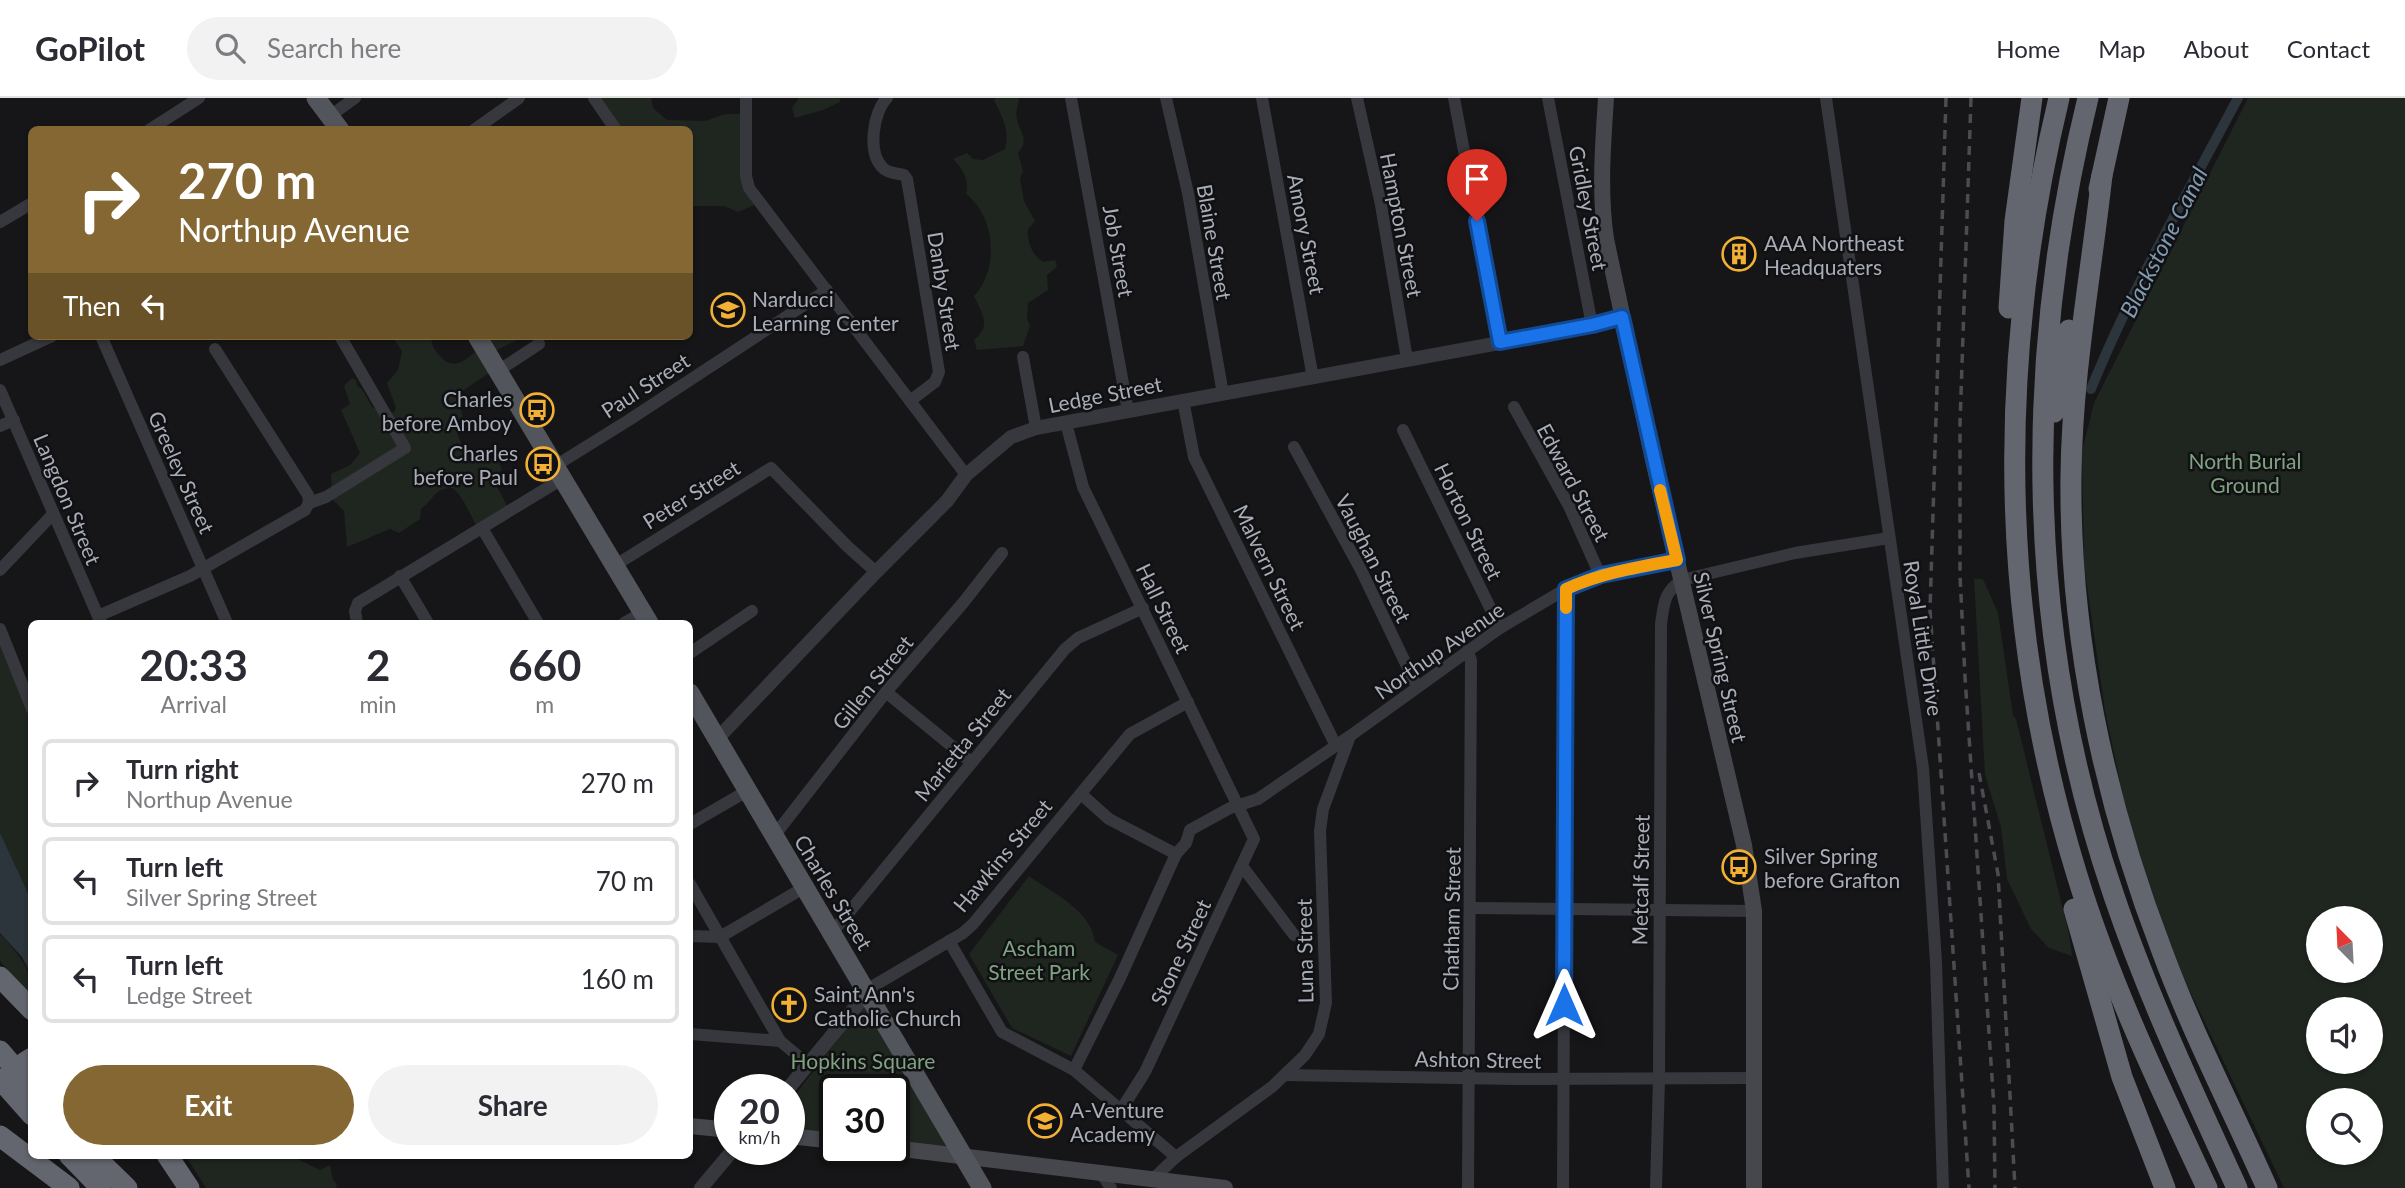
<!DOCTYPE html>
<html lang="en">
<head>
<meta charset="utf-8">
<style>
  :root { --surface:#fff; --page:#f2f2f3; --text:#2b2b33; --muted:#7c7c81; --line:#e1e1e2; --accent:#856733 }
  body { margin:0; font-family:Lato,sans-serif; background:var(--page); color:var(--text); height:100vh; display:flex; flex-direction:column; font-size:26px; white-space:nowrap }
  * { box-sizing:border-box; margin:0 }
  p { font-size:23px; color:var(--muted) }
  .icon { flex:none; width:38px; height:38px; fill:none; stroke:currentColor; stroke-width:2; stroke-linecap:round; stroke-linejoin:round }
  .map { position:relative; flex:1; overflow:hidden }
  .drawer { position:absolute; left:28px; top:522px; width:665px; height:539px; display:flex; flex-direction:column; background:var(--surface); border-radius:10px; box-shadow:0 2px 5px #0004 }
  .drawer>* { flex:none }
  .banner { position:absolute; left:28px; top:28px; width:665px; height:214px; border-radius:10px; box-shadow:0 2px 5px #0004; background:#856733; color:#fff; overflow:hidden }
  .needle { width:46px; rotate:336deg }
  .fabs { position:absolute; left:2306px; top:808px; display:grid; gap:14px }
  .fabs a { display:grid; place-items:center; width:77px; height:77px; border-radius:50%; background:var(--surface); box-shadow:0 2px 5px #0004; font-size:35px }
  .speed { position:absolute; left:714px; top:976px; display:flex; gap:14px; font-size:35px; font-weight:700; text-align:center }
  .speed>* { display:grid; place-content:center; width:91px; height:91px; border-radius:50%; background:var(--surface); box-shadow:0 2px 5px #0004; line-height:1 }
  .speed small { font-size:18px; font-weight:400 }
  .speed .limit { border:4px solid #111; border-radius:10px; background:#fff; color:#111 }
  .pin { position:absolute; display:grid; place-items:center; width:60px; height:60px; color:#fff; margin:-72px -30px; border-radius:50% 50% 50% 0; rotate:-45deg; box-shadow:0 0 7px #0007 }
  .pin .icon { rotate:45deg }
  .me { position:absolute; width:77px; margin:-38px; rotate:0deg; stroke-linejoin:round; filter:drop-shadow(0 0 5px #0008) }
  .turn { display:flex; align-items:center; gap:24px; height:147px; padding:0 35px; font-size:32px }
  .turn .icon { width:91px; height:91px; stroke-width:2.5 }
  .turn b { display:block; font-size:49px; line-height:60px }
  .then { display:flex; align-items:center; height:66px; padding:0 35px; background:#0003; gap:14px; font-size:26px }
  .eta { display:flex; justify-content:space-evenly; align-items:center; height:119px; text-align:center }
  .eta b { font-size:42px; font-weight:700; line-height:49px }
  .cta { display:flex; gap:14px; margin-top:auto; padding:14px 35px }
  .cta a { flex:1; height:80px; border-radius:42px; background:var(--accent); color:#fff; font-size:28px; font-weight:700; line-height:80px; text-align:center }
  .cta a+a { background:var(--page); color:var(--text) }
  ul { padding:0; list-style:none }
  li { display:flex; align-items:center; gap:21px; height:88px; margin:0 14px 10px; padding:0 21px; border:4px solid var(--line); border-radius:10px }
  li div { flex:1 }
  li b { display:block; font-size:26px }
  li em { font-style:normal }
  header { display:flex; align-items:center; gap:42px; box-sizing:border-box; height:98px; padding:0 35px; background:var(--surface); border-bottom:2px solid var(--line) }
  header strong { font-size:33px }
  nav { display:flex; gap:38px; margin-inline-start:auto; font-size:24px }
  .search { width:490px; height:63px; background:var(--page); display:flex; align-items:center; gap:18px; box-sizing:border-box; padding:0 24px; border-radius:38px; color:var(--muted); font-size:26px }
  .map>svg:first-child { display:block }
</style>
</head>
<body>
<header>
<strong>GoPilot</strong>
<div class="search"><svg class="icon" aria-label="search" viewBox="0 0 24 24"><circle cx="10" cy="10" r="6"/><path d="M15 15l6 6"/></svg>Search here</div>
<nav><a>Home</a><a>Map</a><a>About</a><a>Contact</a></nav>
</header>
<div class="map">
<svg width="2405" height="1090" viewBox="0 0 2405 1090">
  <rect width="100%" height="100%" fill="#161618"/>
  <g fill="#1e261f" fill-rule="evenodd">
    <polygon points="596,0 651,0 653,10 667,22 705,23 725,16 748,16 748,66 759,105 738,114 724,108 690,108 690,32 615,31"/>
    <polygon points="799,0 840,0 840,4 823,12 795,20 792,10"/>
    <path d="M996 0H1018L1019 2C1018 8 1015 15 1017 21 1020 36 1030 41 1018 55L1023 73 1020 81 1024 103 1035 123 1028 131C1027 144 1032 157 1043 164L1055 162 1057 169 1047 177 1048 192 1028 205 1027 220 1030 228 1023 248 977 252 974 242C992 227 982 216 974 198 999 172 996 119 966 96 970 83 963 71 953 61L967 55 973 61 983 62 1005 51C1010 32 1002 18 994 2Z"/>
    <path d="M2248 0H2405V1090H2284L2164 839 2134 750 2105 613 2084 467 2082 353 2094 305ZM2319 821H2371V873H2319ZM2319 912H2371V964H2319ZM2319 1003H2371V1055H2319Z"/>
    <path d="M392 238H431C431 246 434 252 440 258 456 276 468 258 482 249L477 238H525L489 256 495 271 461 294 460 308 463 319C454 328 457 336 462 347L472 353 479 362 497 360 502 372 496 377V387L510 413 478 431C469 415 466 403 453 390 433 390 435 401 421 411L420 421 399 435 390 431 347 449 344 413 332 401C331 392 332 385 331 376L350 367 360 355 341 312 350 306 344 288 352 280 356 282 357 288 362 291 372 309 386 316 394 314 396 310 387 285 398 272 402 253Z"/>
    <polygon points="1974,481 1983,481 1998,515 2013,617 2016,621 2069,836 2072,858 2049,850 2031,831 2007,781 2001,729 1985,677"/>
    <polygon points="0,530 31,608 31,812 0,739"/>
    <path d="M1029 778C1054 796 1091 812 1095 844L1118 857 1071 958 1012 930 969 856Z"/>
    <path d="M0 836C11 848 28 866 31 883 33 888 31 894 31 900L0 863Z"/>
    <polygon points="865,906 951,1053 894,1046 894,992 835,992 835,1039 789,1033 789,1005"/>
    <polygon points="185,1057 289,1057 320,1072 330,1067 333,1082 337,1086 336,1090 206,1090"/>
  </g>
  <polygon fill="#2c353c" points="0,735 31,802 31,876 22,859 0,835"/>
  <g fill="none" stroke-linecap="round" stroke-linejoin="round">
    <path stroke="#2c353c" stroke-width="10" d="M2091 291C2132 190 2187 96 2238 0"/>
    <g stroke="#37383d" stroke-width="12">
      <polyline points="594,0 616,32"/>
      <polyline points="746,0 746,78 749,90 966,377"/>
      <path d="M887 0C873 14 867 55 883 70 889 76 897 75 904 77L907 81 939 274 935 284 910 303"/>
      <polyline points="1071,0 1128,313"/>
      <polyline points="1166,0 1188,95 1223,296"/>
      <polyline points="1262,0 1313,280"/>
      <polyline points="1357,0 1381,107 1407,261"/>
      <polyline points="1454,0 1500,244"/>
      <polyline points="1548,0 1592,227"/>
      <polyline points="1826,0 1923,670 1936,864 1943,1090"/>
      <polyline points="330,18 355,0"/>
      <polyline points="149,32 199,0"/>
      <polyline points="474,32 519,0"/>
      <polyline points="0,124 32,105"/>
      <polyline points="101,238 227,525"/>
      <polyline points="215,251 308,397 309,405"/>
      <polyline points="1023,259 1036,330"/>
      <polyline points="0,262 52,238"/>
      <polyline points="498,273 539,246"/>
      <polyline points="0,292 101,525"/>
      <polyline points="1183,302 1194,359 1336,648"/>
      <polyline points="1514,309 1569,408 1600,477"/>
      <polyline points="1066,325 1083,389 1254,741 1145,974 1121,1012"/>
      <polyline points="0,328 14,322"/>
      <polyline points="1403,332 1500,530"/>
      <polyline points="1294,349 1361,472 1417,589"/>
      <polyline points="555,368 629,322 827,192"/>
      <polyline points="482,430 538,525"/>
      <polyline points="614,468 771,370 847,448 876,474"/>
      <polyline points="0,472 53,416"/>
      <polyline points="400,478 428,525"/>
      <polyline points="98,518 190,478 305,412 309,405 326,399 405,350 340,238"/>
      <polyline points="357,525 355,513 358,505 562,381"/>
      <polyline points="624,525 642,515"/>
      <polyline points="0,531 32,611"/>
      <polyline points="1467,553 1471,562 1468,1090"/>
      <polyline points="690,555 752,513"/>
      <polyline points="886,594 971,664"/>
      <polyline points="1081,696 1109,721 1176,756"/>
      <polyline points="690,726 747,693"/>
      <polyline points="774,738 886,594 963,505 1002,455"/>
      <polyline points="1242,768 1294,837"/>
      <polyline points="690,786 780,943 809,967"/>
      <polyline points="1471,810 1754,813"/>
      <polyline points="832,835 1065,551 1078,540 1143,510"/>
      <polyline points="690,838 720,839 805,789"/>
      <polyline points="949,843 1002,934 1074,972 1176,1059"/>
      <polyline points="867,895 875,887 963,835 973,826 1130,636 1188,604"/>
      <polyline points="690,936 780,943"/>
      <polyline points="1074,972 1120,880 1176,756 1186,745 1190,732 1230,710 1258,701 1350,638 1500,530 1566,491 1600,477 1677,462"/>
      <polyline points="1285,977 1515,981 1754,980"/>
      <polyline points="1101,1075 1111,1090"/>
      <polyline points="1154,1080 1176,1059 1273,988 1305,957 1319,936 1326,905 1320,733 1323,711 1350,638"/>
      <polyline points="1563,1090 1566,491"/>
      <path d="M1656 1090 1659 980 1661 526C1664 505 1664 494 1682 482L1795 455 1889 440"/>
    </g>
    <g stroke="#37383d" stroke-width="14">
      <polyline points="717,641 876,474 947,403 966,377 1011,339 1036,330 1527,240 1592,227 1622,219"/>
      <polyline points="787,992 867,895"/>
      <polyline points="701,1090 733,1052"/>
    </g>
    <g stroke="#45474d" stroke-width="16">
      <path d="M1606 0C1603 47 1599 94 1606 141L1653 362 1744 747 1754 813V1090"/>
      <polyline points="690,1028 730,1032"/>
      <polyline points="789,1038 835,1043"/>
      <polyline points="894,1050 1225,1090"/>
    </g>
    <g stroke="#53555c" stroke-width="19">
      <polyline points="316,0 340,32"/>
      <polyline points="477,238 649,525"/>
      <polyline points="690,595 982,1090"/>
    </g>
    <g stroke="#63666e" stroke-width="21">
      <path d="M2059 0C1997 259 1998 521 2077 777 2110 885 2159 987 2207 1090"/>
      <path d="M2088 0C2023 264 2025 539 2114 798 2148 898 2193 994 2237 1090"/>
      <path d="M2102 77C2091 177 2072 276 2071 377 2069 539 2104 702 2162 853 2192 934 2232 1011 2267 1090"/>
      <polyline points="2099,91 2119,0"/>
      <polyline points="2009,210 2015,123 2032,0"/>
      <polyline points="2054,314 2069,232"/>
      <polyline points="2074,811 2122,979 2165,1090"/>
      <polyline points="0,879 32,912"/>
      <polyline points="24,965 32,960"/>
      <polyline points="0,981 32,1017"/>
      <polyline points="0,1038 69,1090"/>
      <polyline points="69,1057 101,1090"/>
      <polyline points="93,1057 127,1090"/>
      <polyline points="167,1057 189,1090"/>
    </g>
    <g stroke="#4a4c52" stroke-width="3.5" stroke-dasharray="9 7" stroke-linecap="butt">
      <polyline points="1946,0 1930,512 1969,1090"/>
      <polyline points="1971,0 1960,326 1960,477 1965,579 1994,1009 1995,1090"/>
      <polyline points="1979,675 1998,776 2015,1090"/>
    </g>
    <polyline stroke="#63666e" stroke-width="21" points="0,953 32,990"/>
  </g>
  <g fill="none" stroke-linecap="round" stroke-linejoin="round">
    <defs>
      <polyline id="route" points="1477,123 1500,244 1592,227 1622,219 1677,462 1601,477 1566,491 1564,907"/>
    </defs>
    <use href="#route" stroke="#114b97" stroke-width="18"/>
    <use href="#route" stroke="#1a73e8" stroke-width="12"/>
    <path stroke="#f59e0b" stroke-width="12" d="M1566 510V491C1601 475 1638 469 1677 462L1660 392"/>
  </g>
  <defs>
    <symbol id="building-ring" viewBox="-11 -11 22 22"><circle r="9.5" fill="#111113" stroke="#f2b134" stroke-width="1.5"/><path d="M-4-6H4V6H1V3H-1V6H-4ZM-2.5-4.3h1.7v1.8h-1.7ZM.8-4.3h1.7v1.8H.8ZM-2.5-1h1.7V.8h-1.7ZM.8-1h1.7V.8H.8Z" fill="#f2b134"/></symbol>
    <symbol id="school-ring" viewBox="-11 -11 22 22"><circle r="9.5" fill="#111113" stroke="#f2b134" stroke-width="1.5"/><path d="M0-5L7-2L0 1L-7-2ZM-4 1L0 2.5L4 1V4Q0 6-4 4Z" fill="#f2b134"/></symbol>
    <symbol id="bus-ring" viewBox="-11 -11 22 22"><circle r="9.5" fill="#111113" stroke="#f2b134" stroke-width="1.5"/><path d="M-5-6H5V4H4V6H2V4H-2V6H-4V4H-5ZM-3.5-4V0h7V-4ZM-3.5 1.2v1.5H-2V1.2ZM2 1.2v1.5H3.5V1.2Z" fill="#f2b134"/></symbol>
    <symbol id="church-ring" viewBox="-11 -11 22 22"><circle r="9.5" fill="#111113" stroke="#f2b134" stroke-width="1.5"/><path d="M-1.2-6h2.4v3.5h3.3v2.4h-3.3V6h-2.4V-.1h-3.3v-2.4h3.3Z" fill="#f2b134"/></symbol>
  </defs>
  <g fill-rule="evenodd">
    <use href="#building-ring" x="1720" y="137" width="38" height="38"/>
    <use href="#school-ring" x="709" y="193" width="38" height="38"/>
    <use href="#bus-ring" x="518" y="293" width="38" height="38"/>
    <use href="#bus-ring" x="524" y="347" width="38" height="38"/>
    <use href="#bus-ring" x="1720" y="750" width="38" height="38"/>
    <use href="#church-ring" x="770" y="888" width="38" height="38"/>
    <use href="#school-ring" x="1026" y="1004" width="38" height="38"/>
  </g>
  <g text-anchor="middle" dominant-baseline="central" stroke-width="5" stroke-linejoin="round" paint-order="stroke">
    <g font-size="21" fill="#a8adb8" stroke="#111113">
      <text transform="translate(1589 110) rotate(79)">Gridley Street</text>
      <text transform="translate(1402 127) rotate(79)">Hampton Street</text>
      <text transform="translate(1307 136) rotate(79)">Amory Street</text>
      <text transform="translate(1215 144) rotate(80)">Blaine Street</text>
      <text transform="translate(1119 153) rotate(80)">Job Street</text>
      <text transform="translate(945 193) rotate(81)">Danby Street</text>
      <text transform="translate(645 287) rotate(-33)">Paul Street</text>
      <text transform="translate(1105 296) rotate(-11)">Ledge Street</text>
      <text transform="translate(182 374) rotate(66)">Greeley Street</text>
      <text transform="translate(1574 384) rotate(62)">Edward Street</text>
      <text transform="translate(691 396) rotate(-32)">Peter Street</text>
      <text transform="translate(68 401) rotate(67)">Langdon Street</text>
      <text transform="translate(1469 423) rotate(64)">Horton Street</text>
      <text transform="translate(1374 460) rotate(63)">Vaughan Street</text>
      <text transform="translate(1270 469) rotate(64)">Malvern Street</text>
      <text transform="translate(1164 510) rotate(64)">Hall Street</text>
      <text transform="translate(1924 540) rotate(81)">Royal Little Drive</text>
      <text transform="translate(1439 552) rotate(-35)">Northup Avenue</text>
      <text transform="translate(1721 559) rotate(77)">Silver Spring Street</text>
      <text transform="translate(872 584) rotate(-51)">Gillen Street</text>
      <text transform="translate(962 646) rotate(-51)">Marietta Street</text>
      <text transform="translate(1002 757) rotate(-50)">Hawkins Street</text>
      <text transform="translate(1640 782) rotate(-89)">Metcalf Street</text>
      <text transform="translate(834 794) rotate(59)">Charles Street</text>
      <text transform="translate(1451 821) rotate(-89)">Chatham Street</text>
      <text transform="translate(1304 853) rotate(-91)">Luna Street</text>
      <text transform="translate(1180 854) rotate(-65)">Stone Street</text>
      <text transform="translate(1478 961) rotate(1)">Ashton Street</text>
    </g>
    <g font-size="21" fill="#a8adb8" stroke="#111113" text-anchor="start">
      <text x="1764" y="144">AAA Northeast<tspan x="1764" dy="24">Headquaters</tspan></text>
      <text x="752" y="200">Narducci<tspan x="752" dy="24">Learning Center</tspan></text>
      <text x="512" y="300" text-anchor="end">Charles<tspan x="512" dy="24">before Amboy</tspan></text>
      <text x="518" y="354" text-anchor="end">Charles<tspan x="518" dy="24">before Paul</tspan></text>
      <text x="1764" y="757">Silver Spring<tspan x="1764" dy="24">before Grafton</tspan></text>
      <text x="814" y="895">Saint Ann's<tspan x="814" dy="24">Catholic Church</tspan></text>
      <text x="1070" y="1011">A-Venture<tspan x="1070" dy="24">Academy</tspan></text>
    </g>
    <g font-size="21" fill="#7fa381" stroke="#111113">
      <text x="2245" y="362">North Burial<tspan x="2245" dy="24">Ground</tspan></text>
      <text x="1039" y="849">Ascham<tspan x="1039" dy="24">Street Park</tspan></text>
      <text x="863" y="962">Hopkins Square</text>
    </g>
    <g font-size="23" font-style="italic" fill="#7f9bb3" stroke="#111113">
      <text transform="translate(2163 144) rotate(-63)">Blackstone Canal</text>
    </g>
  </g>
</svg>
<div class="fabs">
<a><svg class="needle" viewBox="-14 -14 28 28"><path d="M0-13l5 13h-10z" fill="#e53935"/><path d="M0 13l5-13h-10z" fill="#7c7c81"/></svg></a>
<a><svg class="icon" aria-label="sound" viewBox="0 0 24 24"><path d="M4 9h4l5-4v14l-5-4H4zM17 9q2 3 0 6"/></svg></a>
<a><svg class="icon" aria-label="search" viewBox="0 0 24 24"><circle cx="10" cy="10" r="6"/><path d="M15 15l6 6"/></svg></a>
</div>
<div class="speed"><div>20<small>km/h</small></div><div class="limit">30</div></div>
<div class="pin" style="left:1477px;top:123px;background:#d93025"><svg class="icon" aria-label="arrive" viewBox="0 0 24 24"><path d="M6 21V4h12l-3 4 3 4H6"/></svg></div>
<svg class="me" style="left:1564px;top:907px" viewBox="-20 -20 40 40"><path d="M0-17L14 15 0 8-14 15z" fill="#1a73e8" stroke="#fff" stroke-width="4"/></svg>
<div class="banner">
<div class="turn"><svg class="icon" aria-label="right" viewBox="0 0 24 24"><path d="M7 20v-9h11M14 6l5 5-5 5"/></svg><div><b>270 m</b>Northup Avenue</div></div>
<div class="then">Then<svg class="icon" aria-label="left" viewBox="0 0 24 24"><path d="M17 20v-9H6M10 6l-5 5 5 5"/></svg></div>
</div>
<section class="drawer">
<div class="eta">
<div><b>20:33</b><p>Arrival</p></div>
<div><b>2</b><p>min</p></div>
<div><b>660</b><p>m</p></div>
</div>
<ul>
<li><svg class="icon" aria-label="right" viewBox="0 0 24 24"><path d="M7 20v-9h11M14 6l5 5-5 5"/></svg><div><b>Turn right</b><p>Northup Avenue</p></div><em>270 m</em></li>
<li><svg class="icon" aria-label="left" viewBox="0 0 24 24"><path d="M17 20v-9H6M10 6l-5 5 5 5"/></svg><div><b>Turn left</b><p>Silver Spring Street</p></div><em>70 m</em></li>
<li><svg class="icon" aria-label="left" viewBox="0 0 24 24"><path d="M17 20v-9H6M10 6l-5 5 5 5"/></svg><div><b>Turn left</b><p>Ledge Street</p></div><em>160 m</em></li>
</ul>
<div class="cta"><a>Exit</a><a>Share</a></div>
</section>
</div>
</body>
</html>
